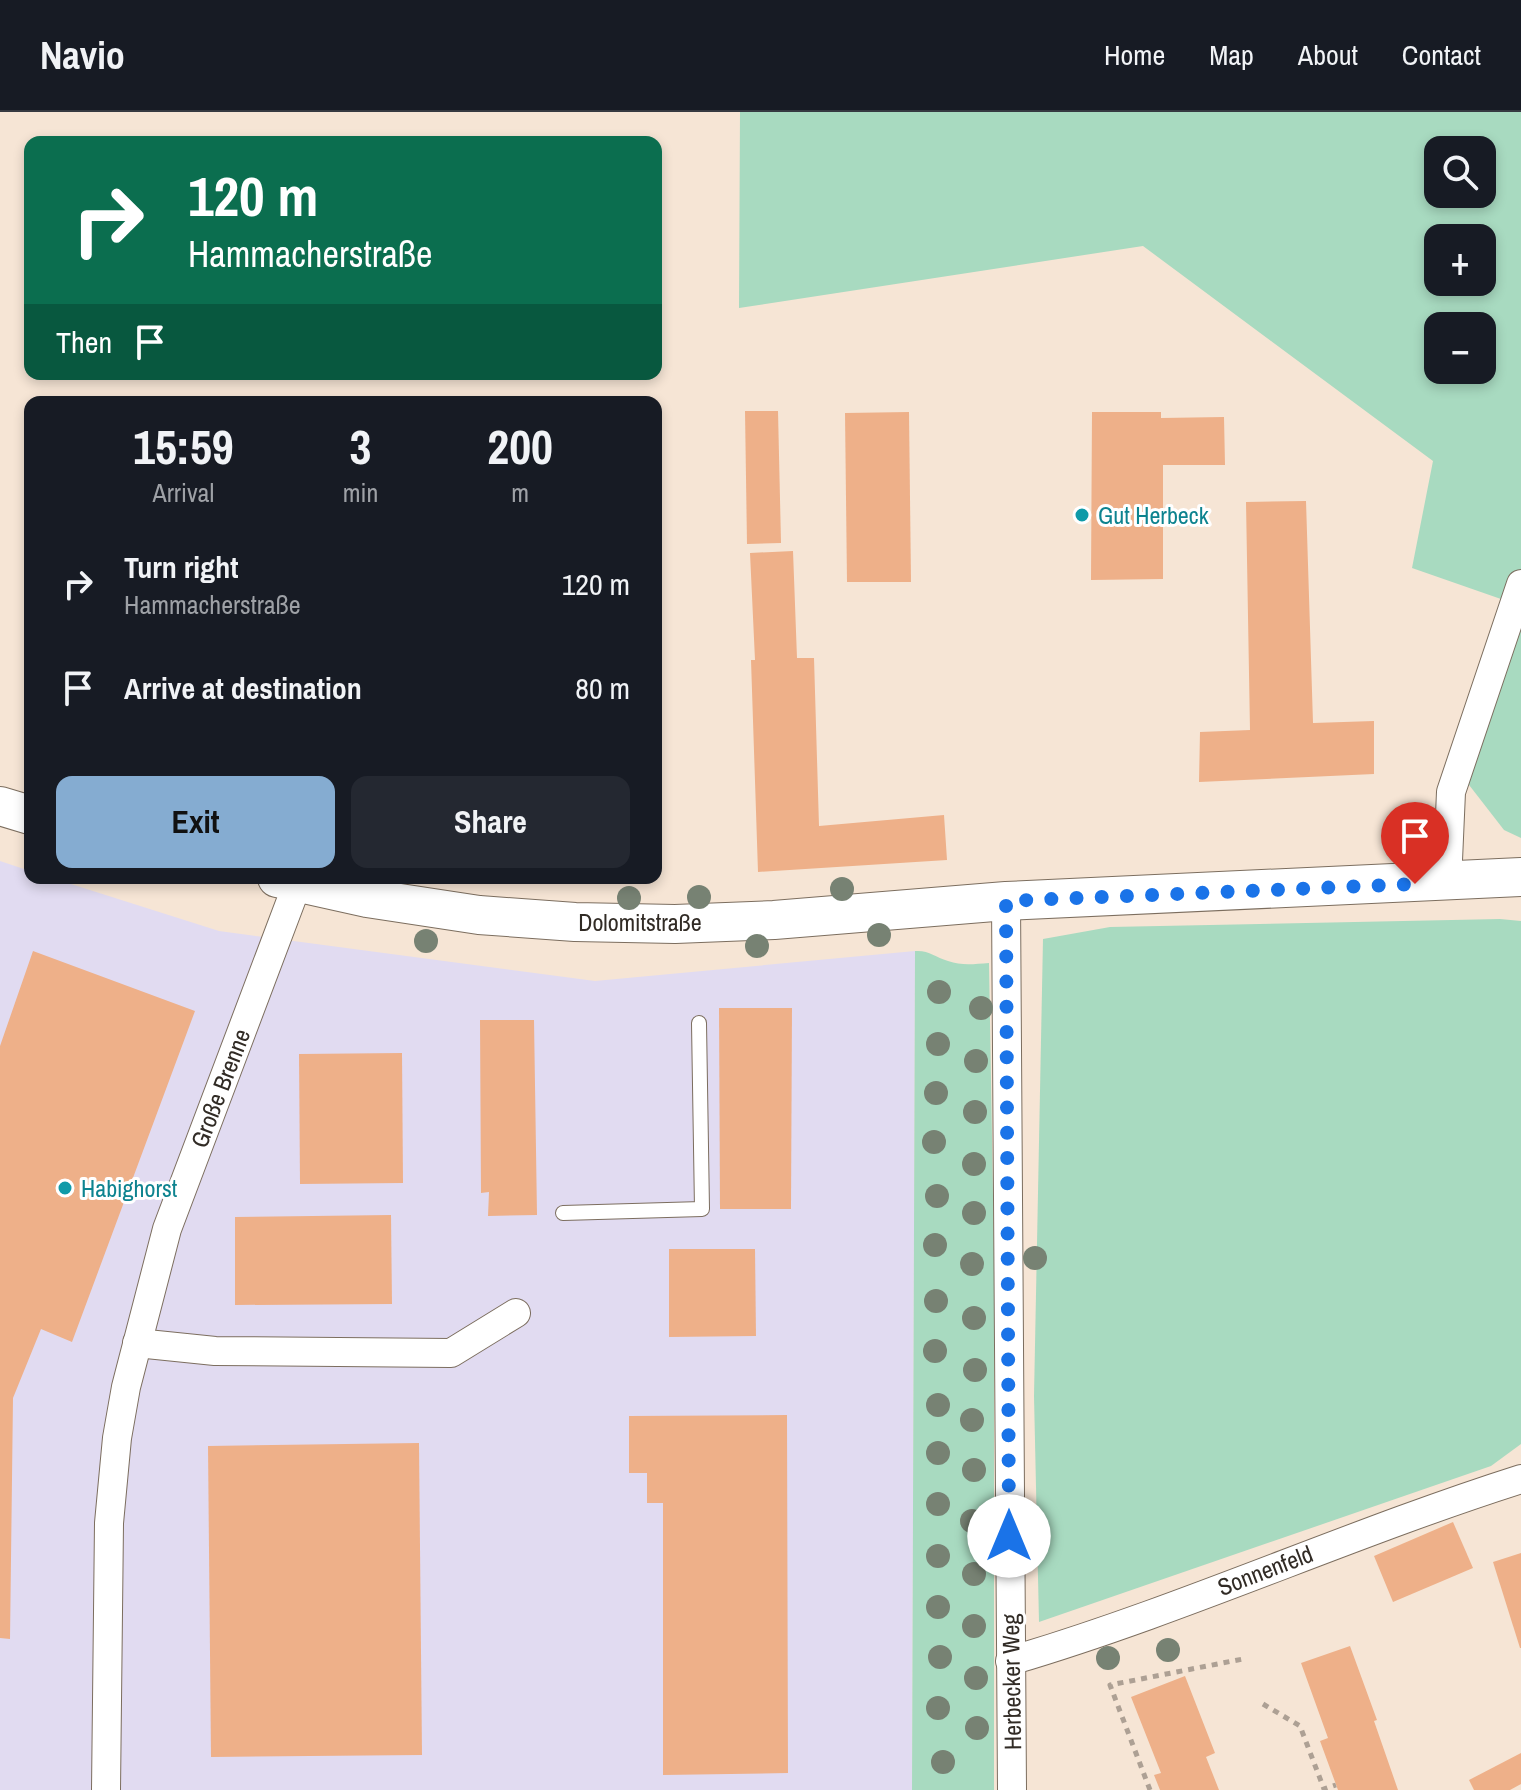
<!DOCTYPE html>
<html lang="en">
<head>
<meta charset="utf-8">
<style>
  :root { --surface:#171b24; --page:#242831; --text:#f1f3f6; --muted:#9ea1a6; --line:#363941; --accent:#85acd1 }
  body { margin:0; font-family:"Archivo Narrow",sans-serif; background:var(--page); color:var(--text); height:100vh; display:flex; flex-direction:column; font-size:30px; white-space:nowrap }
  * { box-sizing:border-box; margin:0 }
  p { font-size:26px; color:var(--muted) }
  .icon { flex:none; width:44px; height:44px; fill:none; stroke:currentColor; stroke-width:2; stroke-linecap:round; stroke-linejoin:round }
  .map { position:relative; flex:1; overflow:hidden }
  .panel { position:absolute; left:24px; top:284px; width:638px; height:488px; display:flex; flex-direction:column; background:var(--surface); border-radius:16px; box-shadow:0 4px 12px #0003 }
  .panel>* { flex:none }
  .guide { position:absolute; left:24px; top:24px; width:638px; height:244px; border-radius:16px; box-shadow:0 4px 12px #0003; background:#0b6e4f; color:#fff; overflow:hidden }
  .buttons { position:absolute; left:1424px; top:24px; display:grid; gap:16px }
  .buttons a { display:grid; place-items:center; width:72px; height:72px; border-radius:16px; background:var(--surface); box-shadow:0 4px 12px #0003; font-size:40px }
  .pin { position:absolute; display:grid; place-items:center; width:68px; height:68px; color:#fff; margin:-82px -34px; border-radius:50% 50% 50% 0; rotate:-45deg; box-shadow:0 0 8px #0007 }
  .pin .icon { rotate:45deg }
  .me { position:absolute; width:88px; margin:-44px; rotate:0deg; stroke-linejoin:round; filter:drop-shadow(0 0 6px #0008) }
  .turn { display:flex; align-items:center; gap:28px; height:168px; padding:0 32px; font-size:36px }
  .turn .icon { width:104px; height:104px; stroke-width:2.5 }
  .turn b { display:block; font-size:56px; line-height:68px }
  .then { display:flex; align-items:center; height:76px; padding:0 32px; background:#0003; gap:16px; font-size:30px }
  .eta { display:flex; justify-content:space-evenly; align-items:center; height:136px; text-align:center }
  .eta b { font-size:48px; font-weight:700; line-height:56px }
  .primary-button { display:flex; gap:16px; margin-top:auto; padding:16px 32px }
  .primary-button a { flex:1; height:92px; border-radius:16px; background:var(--accent); color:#111; font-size:32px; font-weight:700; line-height:92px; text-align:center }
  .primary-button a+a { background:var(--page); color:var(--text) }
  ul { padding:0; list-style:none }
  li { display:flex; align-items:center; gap:24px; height:104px; padding:0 32px }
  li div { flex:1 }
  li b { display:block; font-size:30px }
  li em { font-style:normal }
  header { display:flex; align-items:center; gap:48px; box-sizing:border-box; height:112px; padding:0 40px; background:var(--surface); border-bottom:2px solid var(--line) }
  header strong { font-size:38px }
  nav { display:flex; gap:44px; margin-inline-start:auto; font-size:28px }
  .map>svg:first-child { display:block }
</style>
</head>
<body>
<header>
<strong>Navio</strong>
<nav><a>Home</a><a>Map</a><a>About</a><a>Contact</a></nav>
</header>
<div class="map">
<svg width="1521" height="1678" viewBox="0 0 1521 1678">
  <rect width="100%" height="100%" fill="#f6e5d5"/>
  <polygon fill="#e1dbf1" points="0,749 30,759 30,766 52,766 219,819 595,869 915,839 912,1678 0,1678"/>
  <g fill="#a8dac0" fill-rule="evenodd">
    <path d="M740 0H1521V494L1412 456 1433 349 1143 134 739 196ZM1438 38H1482V82H1438ZM1438 126H1482V170H1438ZM1438 214H1482V258H1438Z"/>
    <polygon points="1521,500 1521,726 1504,718 1466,669"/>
    <polygon points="1500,807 1521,809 1521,1332 1491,1354 1039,1510 1034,1284 1043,827 1110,815"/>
    <path d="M915 839C929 838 935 845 948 849 962 854 974 852 989 851L994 1142V1678H912Z"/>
  </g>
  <g fill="#eeb089">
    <polygon points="745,299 778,299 781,431 747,432"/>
    <polygon points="909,300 911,470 847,470 845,301"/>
    <polygon points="1092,300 1161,300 1161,306 1224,305 1225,353 1163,353 1163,467 1091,468"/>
    <polygon points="1306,389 1313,611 1374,609 1374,662 1199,670 1200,620 1250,618 1246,390"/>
    <polygon points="793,439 797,546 814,546 819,714 944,703 947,748 758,760 751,548 755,548 750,441"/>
    <polygon points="33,839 195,899 72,1230 41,1217 13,1286 10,1527 0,1526 0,934"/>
    <polygon points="719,896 792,896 791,1097 720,1097"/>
    <polygon points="480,908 534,908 537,1103 488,1104 489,1080 481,1081"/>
    <polygon points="402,941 403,1071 300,1072 299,942"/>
    <polygon points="391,1103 392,1192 235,1193 235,1105"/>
    <polygon points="669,1137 755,1137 756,1224 669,1225"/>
    <polygon points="787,1303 788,1661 663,1663 663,1391 647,1391 647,1361 629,1361 629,1304"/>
    <polygon points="419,1331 422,1643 211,1645 208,1334"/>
    <polygon points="1453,1410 1473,1456 1393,1490 1374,1444"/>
    <polygon points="1521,1441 1521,1536 1520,1536 1493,1450"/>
    <polygon points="1350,1534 1377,1608 1374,1609 1398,1678 1338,1678 1320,1629 1328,1626 1301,1551"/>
    <polygon points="1185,1564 1215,1641 1206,1645 1219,1678 1160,1678 1154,1663 1161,1661 1131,1585"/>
    <polygon points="1521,1641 1521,1672 1510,1678 1474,1678 1469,1668"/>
  </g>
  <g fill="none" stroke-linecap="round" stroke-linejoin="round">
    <defs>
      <polyline id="lane" points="563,1101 702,1097 699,911"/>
      <g id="street">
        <polyline points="1447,771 1451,680 1521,472"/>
        <polyline points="1006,789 1012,1678"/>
        <polyline points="137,1231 215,1239 451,1241 516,1201"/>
        <path d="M1010 1549C1183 1498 1348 1422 1521 1367"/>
        <polyline points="106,1678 109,1411 117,1326 126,1275 167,1117 298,770"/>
      </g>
      <g id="secondary">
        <polyline points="0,694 30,703"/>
        <polyline points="277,766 367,786 479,803 575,810 675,812 774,808 1006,789 1521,765"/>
      </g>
    </defs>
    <use href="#lane" stroke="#7c6e5f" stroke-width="16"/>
    <use href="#street" stroke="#7c6e5f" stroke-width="30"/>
    <use href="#secondary" stroke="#7c6e5f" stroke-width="40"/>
    <g stroke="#ada094" stroke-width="5" stroke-dasharray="6 6" stroke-linecap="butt">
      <polyline points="1263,1592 1300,1614 1324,1677 1336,1673"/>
      <polyline points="1150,1678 1110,1573 1243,1547"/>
    </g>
    <use href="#lane" stroke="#fff" stroke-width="14"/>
    <use href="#street" stroke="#fff" stroke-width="28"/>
    <use href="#secondary" stroke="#fff" stroke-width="38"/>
  </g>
  <g fill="#778273">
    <circle cx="842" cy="777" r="12"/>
    <circle cx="699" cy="785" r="12"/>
    <circle cx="629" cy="786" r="12"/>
    <circle cx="879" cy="823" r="12"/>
    <circle cx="426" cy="829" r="12"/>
    <circle cx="757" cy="834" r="12"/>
    <circle cx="939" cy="880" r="12"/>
    <circle cx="981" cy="896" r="12"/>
    <circle cx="938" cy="932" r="12"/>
    <circle cx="976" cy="949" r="12"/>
    <circle cx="936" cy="981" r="12"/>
    <circle cx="975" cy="1000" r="12"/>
    <circle cx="934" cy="1030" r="12"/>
    <circle cx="974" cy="1052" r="12"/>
    <circle cx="937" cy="1084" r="12"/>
    <circle cx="974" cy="1101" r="12"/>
    <circle cx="935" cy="1133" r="12"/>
    <circle cx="1035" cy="1146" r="12"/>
    <circle cx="972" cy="1152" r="12"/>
    <circle cx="936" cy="1189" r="12"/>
    <circle cx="974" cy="1206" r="12"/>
    <circle cx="935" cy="1239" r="12"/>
    <circle cx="975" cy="1258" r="12"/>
    <circle cx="938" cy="1293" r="12"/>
    <circle cx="972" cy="1308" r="12"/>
    <circle cx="938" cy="1341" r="12"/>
    <circle cx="974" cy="1358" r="12"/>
    <circle cx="938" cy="1392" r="12"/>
    <circle cx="972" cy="1409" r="12"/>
    <circle cx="938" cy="1444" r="12"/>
    <circle cx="974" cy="1462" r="12"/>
    <circle cx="938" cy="1495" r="12"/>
    <circle cx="974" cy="1514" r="12"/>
    <circle cx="1168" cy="1538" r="12"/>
    <circle cx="940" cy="1545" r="12"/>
    <circle cx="1108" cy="1546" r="12"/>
    <circle cx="976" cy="1566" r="12"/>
    <circle cx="938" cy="1596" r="12"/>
    <circle cx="977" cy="1616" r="12"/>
    <circle cx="943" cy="1650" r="12"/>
  </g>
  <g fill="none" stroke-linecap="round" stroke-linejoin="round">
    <polyline stroke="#1a73e8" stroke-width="14" stroke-dasharray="0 25.2" points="1009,1424 1006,789 1415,772"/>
  </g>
  <g fill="#0f9aa8" stroke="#fff" stroke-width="3">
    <circle cx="1082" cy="403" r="8"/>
    <circle cx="65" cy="1076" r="8"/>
  </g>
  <g text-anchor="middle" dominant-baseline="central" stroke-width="6" stroke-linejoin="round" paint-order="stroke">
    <g font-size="24" fill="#0d838f" stroke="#fff" text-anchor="start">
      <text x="1098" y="403">Gut Herbeck</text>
      <text x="81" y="1076">Habighorst</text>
    </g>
    <g font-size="24" fill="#312b25" stroke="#fff">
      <text x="640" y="810">Dolomitstraße</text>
      <text transform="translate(220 976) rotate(-69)">Große Brenne</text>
      <text transform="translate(1265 1458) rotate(-21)">Sonnenfeld</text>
      <text transform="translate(1011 1570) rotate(-91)">Herbecker Weg</text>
    </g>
  </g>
</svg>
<div class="buttons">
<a><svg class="icon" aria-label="search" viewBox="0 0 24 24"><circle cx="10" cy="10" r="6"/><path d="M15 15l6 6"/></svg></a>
<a>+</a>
<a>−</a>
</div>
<div class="pin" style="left:1415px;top:772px;background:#d93025"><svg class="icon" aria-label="arrive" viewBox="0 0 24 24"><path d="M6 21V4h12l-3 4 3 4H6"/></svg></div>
<svg class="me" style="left:1009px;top:1424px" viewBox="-20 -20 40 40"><circle r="19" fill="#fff"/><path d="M0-13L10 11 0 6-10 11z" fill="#1a73e8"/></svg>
<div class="guide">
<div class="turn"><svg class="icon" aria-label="right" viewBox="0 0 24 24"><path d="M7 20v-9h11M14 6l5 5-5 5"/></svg><div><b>120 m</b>Hammacherstraße</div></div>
<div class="then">Then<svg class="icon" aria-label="arrive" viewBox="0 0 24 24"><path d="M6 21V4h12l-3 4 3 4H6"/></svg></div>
</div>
<section class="panel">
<div class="eta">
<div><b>15:59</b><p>Arrival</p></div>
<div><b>3</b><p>min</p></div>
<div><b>200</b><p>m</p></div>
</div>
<ul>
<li><svg class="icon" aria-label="right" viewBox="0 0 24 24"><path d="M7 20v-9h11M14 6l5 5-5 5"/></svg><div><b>Turn right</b><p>Hammacherstraße</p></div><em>120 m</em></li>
<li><svg class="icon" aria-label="arrive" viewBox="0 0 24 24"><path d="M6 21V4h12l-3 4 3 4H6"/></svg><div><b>Arrive at destination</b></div><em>80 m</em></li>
</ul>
<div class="primary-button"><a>Exit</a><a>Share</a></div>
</section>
</div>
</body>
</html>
